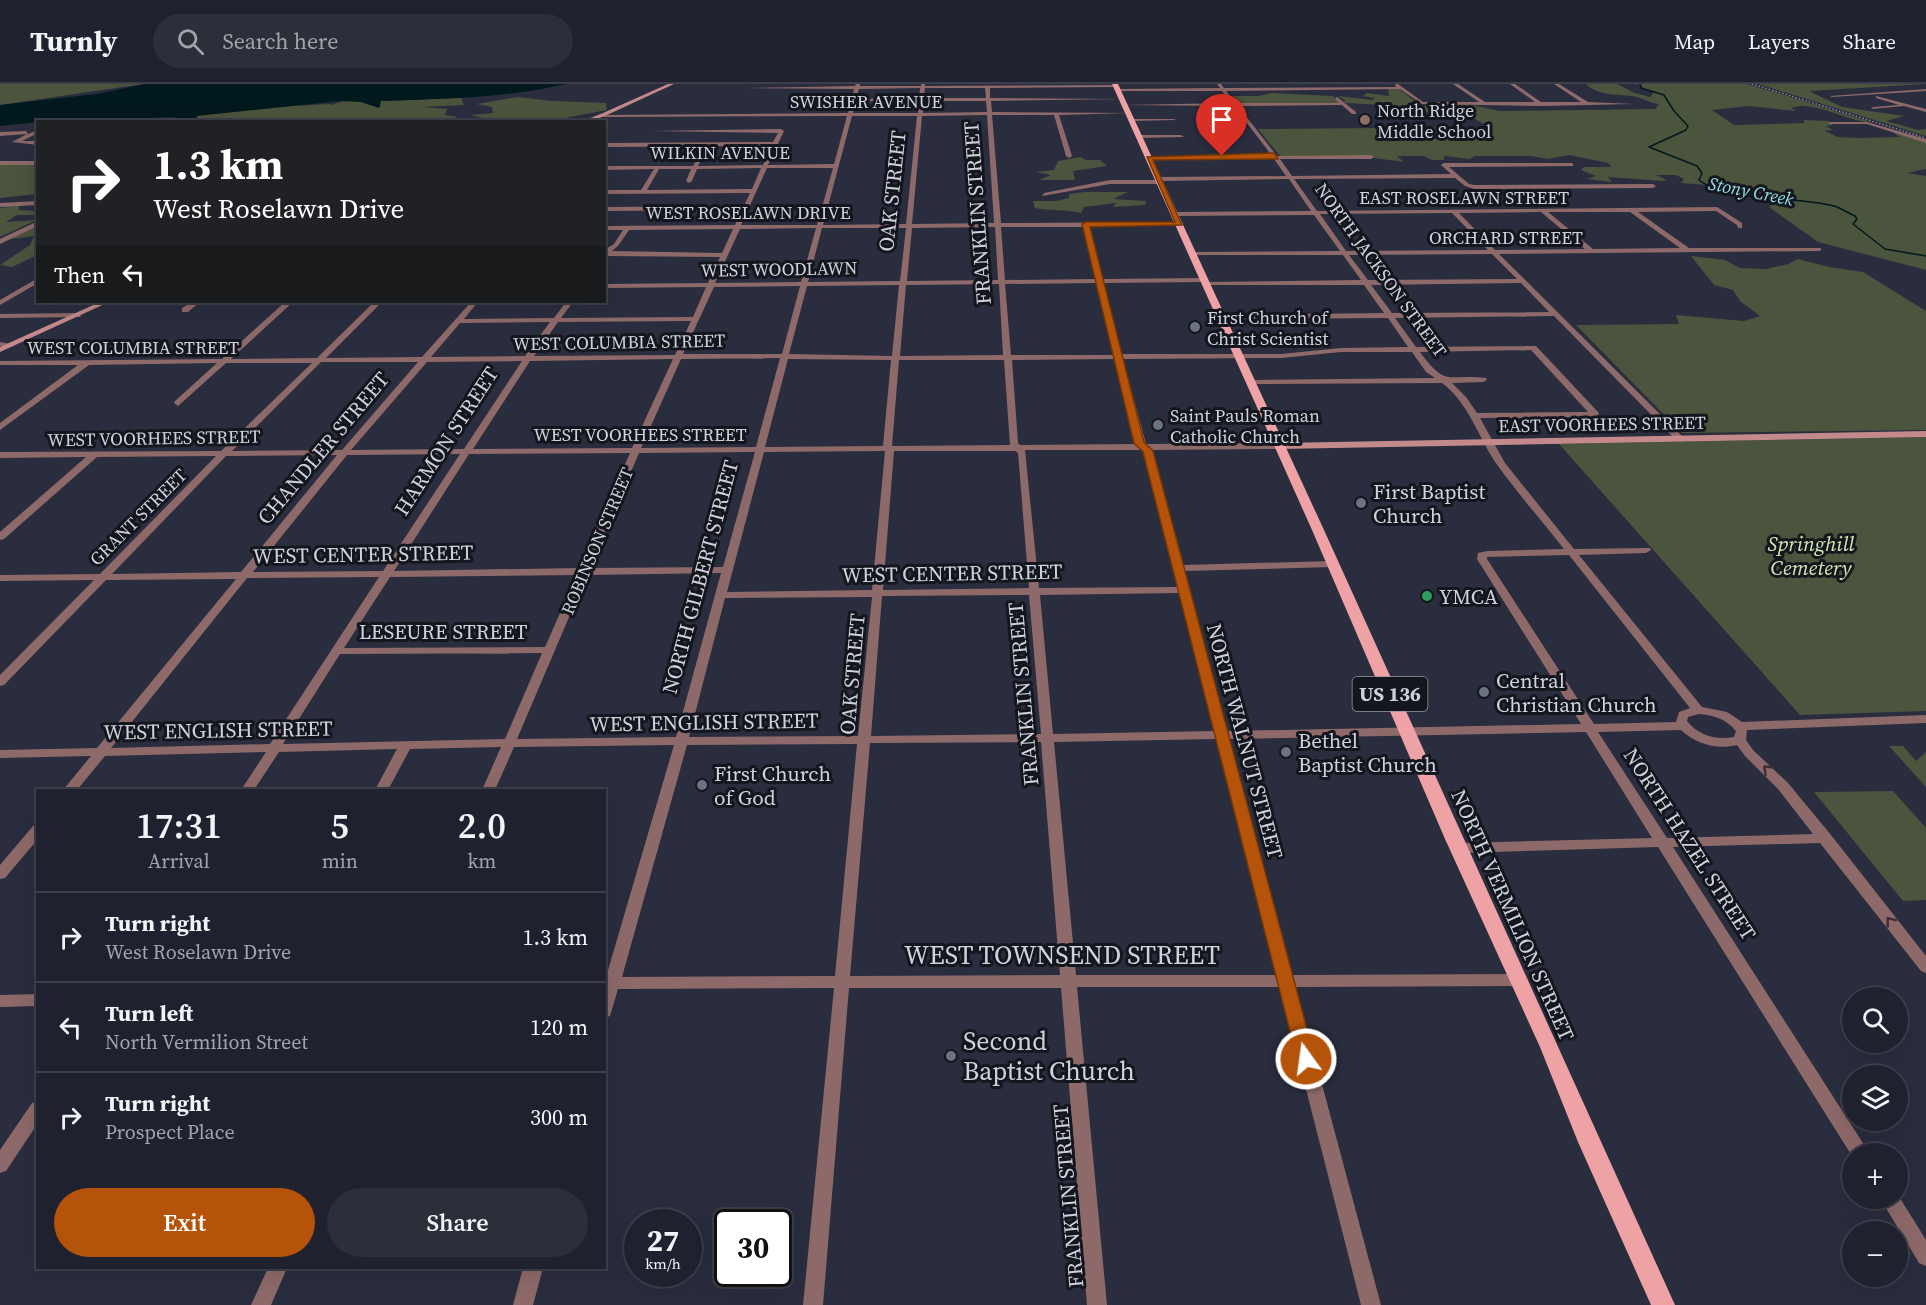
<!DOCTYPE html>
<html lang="en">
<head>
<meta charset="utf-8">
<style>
  :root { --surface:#1f222e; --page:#2c2f3a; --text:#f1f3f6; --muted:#a1a4aa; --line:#3c3f4a; --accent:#b45309 }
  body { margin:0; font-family:"Source Serif 4",serif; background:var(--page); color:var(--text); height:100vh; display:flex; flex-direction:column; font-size:22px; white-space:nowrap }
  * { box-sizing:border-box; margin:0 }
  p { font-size:20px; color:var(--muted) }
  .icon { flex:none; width:33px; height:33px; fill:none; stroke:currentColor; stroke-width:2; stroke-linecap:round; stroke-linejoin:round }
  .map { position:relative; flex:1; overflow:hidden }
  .sheet { position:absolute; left:36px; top:705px; width:570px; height:480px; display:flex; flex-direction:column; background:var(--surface); border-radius:0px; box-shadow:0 6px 24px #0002,0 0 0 2px var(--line) }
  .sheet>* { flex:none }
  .top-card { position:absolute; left:36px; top:36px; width:570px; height:183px; border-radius:0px; box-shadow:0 6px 24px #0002,0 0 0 2px var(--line); background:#202124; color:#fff; overflow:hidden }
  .fabs { position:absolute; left:1842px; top:903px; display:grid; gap:12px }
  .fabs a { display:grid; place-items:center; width:66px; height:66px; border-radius:50%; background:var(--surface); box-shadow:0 6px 24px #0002,0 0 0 2px var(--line); font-size:30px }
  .speed { position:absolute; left:624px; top:1125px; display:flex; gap:12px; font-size:30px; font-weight:700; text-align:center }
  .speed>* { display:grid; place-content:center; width:78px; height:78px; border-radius:50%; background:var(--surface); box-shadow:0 6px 24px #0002,0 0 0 2px var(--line); line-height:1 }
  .speed small { font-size:15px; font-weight:400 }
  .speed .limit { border:3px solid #111; border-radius:9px; background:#fff; color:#111 }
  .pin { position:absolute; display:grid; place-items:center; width:51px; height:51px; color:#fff; margin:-62px -26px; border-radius:50% 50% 50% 0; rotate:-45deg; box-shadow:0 0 6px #0007 }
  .pin .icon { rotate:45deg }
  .me { position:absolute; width:66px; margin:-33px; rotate:346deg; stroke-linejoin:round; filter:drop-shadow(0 0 4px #0008) }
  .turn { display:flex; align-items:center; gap:21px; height:126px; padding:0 18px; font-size:27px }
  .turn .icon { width:78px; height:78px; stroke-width:2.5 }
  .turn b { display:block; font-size:42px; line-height:51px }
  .then { display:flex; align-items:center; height:57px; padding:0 18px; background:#0003; gap:12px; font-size:22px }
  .eta { display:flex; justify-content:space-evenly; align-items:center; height:102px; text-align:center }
  .eta b { font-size:36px; font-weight:600; line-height:42px }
  .action { display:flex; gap:12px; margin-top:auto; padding:12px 18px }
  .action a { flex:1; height:69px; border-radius:36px; background:var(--accent); color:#fff; font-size:24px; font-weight:600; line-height:69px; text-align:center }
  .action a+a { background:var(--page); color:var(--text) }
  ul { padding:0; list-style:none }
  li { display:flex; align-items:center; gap:18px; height:90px; padding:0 18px; border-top:2px solid var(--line) }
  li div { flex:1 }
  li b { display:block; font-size:22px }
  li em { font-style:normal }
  header { display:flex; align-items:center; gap:36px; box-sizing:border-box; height:84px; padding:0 30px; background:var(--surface); border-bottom:2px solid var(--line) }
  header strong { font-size:28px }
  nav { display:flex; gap:33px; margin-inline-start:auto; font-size:21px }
  .search { width:420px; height:54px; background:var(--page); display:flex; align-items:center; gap:15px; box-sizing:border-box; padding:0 21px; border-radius:33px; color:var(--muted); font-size:22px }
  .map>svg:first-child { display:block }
</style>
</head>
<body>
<header>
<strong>Turnly</strong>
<div class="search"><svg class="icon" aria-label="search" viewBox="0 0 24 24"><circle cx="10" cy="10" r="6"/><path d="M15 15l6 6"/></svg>Search here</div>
<nav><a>Map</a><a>Layers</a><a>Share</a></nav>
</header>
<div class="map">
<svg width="1926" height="1221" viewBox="0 0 1926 1221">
  <rect width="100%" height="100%" fill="#292d3e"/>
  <g fill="#4b543d">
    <polygon points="0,0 143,0 0,21"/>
    <path d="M1586 0H1617L1635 9 1650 13 1654 8 1643 4 1641 1 1631 0H1748L1874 39C1851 38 1829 24 1805 22 1800 21 1796 23 1791 24L1796 27 1748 22 1712 26 1734 41 1805 39 1803 36 1829 37 1833 41 1826 42 1833 46 1825 47 1838 53 1858 54 1900 53 1892 48 1926 58V85L1907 89 1926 92V186L1818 158 1769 123 1784 112 1726 106 1707 101 1681 99 1684 95 1676 91H1656L1667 96 1662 97 1608 93 1612 98 1587 95 1596 92 1581 86 1584 83H1612L1608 79 1569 71 1547 75 1532 72H1475L1470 75 1444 72V76H1432L1424 72H1397L1404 78 1374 74 1371 72H1280L1258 45 1488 43 1469 31 1404 27 1398 22 1346 19 1343 17H1346L1338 12 1373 16 1374 14 1363 12 1367 9 1389 12 1388 5H1399L1416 18 1414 21 1449 24 1444 21 1467 20 1499 27 1655 25 1659 20C1649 19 1641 13 1631 12 1616 10 1598 12 1586 0Z"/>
    <polygon points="1758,0 1926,0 1809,7 1842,23 1904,32 1886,37 1918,46 1926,45 1926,52"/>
    <polygon points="1271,9 1333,12 1340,19 1239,19 1233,12 1259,12"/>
    <polygon points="517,13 552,17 606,19 607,26 544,38 482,34 470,31 493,29 492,23 476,20"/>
    <path d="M461 14 464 21 422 23 447 25 445 31 458 33C445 38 426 41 412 35L341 38 319 35V38H208L198 35 196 32 259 24 330 20 333 21C348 13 364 19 379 24L381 17Z"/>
    <polygon points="1080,73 1086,76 1100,76 1107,82 1073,87 1075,96 1039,96 1051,91 1035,88 1054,86 1058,77"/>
    <polygon points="0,81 37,81 37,110 0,114"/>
    <path d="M1085 108H1128L1113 115 1146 117 1145 121 1113 123 1116 119 1084 123 1081 129C1065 125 1051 127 1035 124L1033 117H1056L1069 114V110Z"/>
    <polygon points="19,121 19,126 37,127 37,131 17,131 6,138 37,136 0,153 0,124"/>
    <polygon points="37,142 37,171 12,183 0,181 30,161 34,152 11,155"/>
    <polygon points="1691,172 1725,176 1740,184 1766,185 1788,180 1798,175 1829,183 1863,188 1926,227 1926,346 1682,349 1576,241 1679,240 1676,231 1744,237 1760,232 1740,217 1733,206 1714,201"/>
    <polygon points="1926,353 1926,627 1800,631 1559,360"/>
    <polygon points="1889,662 1903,662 1916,677 1926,668 1926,703"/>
    <polygon points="1893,707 1926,744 1926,816 1903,817 1814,708"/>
  </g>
  <path fill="#00191c" d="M146 0H566C505 14 443 15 381 17L379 24 362 18 340 17 196 32 198 35 208 37 177 36 175 33 38 38 0 42V21L96 10Z"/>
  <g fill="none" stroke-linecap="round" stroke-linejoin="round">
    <path stroke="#00191c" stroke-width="1.5" d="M1640 0 1641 4 1664 11 1674 27 1688 42 1686 46 1649 63 1697 82 1702 89 1699 96C1726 118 1799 112 1834 122 1841 124 1848 129 1855 132L1857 135 1853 140 1885 165 1926 172"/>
    <g fill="#8e696a" fill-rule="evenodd">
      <path d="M856 0H860V2H921V0H925V2L1118 1 1116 3 990 4V14L1124 15 991 17 992 28 1131 29 1059 31 1072 72 1069 74 1066 72 1054 31H992L1001 139 1180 138 1183 140 1180 142H1090L1103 195 1205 194 1208 196 1205 198 1104 199 1122 270H1281L1341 264 1408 263 1388 234 1219 235 1218 233 1222 231 1384 229 1364 201H1205V199L1207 198 1361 196 1343 171H1191L1190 170 1193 168 1340 167 1314 131 1175 132 1172 130 1175 128 1311 127 1289 95 1162 97 1163 98 1160 100H1110L1042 112 1044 109 1110 96H1157L1156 95 1159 93 1286 92 1274 75H1147L1149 72H1272L1234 22 1123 21 1231 19 1222 7H1115L1117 5 1220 4 1217 0H1221L1224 4 1396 3 1395 0H1398L1423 18H1479L1453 0H1458L1485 18H1535L1510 0H1515L1541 18H1581L1554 0H1559L1588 18 1634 20 1542 22 1422 20 1400 5 1226 7 1236 19H1339L1335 14 1337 13 1356 28V30H1352L1342 21 1238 22 1277 72 1371 71 1374 73 1371 75H1280L1292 92 1451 90 1441 81 1444 79H1572L1574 82 1449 83 1469 100 1474 101 1653 100 1656 102 1653 104 1474 105 1465 102 1455 94 1294 95 1317 127 1717 123 1742 139V144H1738L1737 141 1716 127 1638 128 1689 164H1821V166L1819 167 1499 170 1683 353 1684 355 1680 358 1677 357 1554 232 1395 234 1416 263 1536 262 1598 328 1599 330 1595 333 1480 334 1505 379 1574 465 1650 464 1651 466 1646 469 1579 471 1702 623 1727 628 1742 638 1926 631V639L1747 646 1746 656 1753 666 1788 699 1831 751 1926 872V889L1921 887 1820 759 1673 763 1870 1070H1852V1072L1658 763 1459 769 1454 767 1452 764 1454 761 1459 759 1652 754 1586 648 1229 655 1292 891 1520 890 1525 892 1528 896 1525 900 1520 902 1296 903 1381 1221H1361L1280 903H1077L1107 1221H1087L1061 904H849L823 1221H803L834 904 618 905 610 932 604 934V893H606L674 661 514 663 495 706H482L501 663 410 665 388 706H375L397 665 279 668 254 706H241L266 668 105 672 77 706H63L91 672 0 674V666L97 664 236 495 106 496 4 601 0 602V591L94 496 0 497V491L100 490 216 372 97 373 4 455 0 456V448L86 373 0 374V368L221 367 312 279H226L178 322 174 319 175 317 217 279 89 281 0 346V339L78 281H0V277L222 275 285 218H293L231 275 317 274 374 218H382L326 274 422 273 471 218H478L464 235 554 234 566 218H573L561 234 693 233 706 203 604 204V200L708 199 720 173 604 172V166L614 160 623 146H604V142L735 141 742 126 604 127V123L744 122 750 109 604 110V106H641L654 85 604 86V82H693L697 76 700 78 698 82 763 81 772 62 604 63V59L773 58 778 49 651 47 781 45 784 47 768 81 834 80 847 32 603 33 601 31 848 29 854 5 745 4 855 2ZM920 4 919 14 856 15 859 5ZM925 4H985L986 14H924ZM856 17H919L918 29H853ZM924 17H986L987 28 923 29ZM987 31 994 139 912 140 922 32ZM852 32H917L906 140 823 141ZM761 84 752 105 647 106 659 85H691L686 97 689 99 692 97 697 85ZM767 84H833L817 141H741ZM1541 128 1585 165 1495 166 1459 129ZM1548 128H1630L1680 164 1593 165ZM1452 129 1488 166 1346 167 1320 130ZM995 143 998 196 907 197 912 144ZM1001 143H1083L1096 195 1005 196ZM816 144 801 198 715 199 740 145ZM822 144H906L900 197 808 198ZM733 145 722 169 612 167 618 162 629 146ZM1492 170 1517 195 1368 196 1349 171ZM1097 199 1114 271H1011L1005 200ZM1521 199 1549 228 1392 229 1371 201ZM999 200 1003 271 900 272 906 201ZM899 201 892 272 789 270 807 202ZM800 202 782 270H683L714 203ZM691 237 675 271 534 272 558 238ZM550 238 525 272 431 273 460 239ZM1531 266 1588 328 1477 329 1466 313 1452 299 1483 298 1487 296 1486 294C1448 289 1447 305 1420 268ZM1341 268H1412L1426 288 1435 294 1251 296 1247 298 1251 300 1442 299C1470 320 1478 354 1498 382 1519 411 1542 437 1564 465L1487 467 1478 469 1477 475 1581 640 1227 647 1185 487 1332 483 1337 480 1332 477 1183 481 1152 366 1279 365 1283 362 1279 359 1146 360 1123 275 1281 274ZM780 274 756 363 641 364 681 275ZM673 275 632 364 473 365 530 277ZM788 275 891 276 883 362 765 363ZM1115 275 1136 360 1020 361 1018 359 1012 276ZM899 276H1004L1010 361 892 362ZM522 277 464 365 351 366 427 278ZM321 278H418L342 366 232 367ZM1025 366H1142L1178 503 1039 504ZM885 367 872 506 727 508 764 368ZM894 367H1015L1018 369 1029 504 883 506ZM755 368 723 483 590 484 639 369ZM630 369 579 484 394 487 469 370ZM460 370 383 487 253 488 347 371ZM337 371 241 488 112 490 226 372ZM1569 471 1690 624 1679 628 1676 638 1594 640 1487 475V473ZM721 489 676 653 517 655 587 491ZM577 491 545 563 344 564 390 493ZM379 493 270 660 111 664 247 494ZM1180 509 1215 647 1053 650 1040 511ZM1029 511 1041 650 871 652 882 512ZM872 513 858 652 689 653 725 514ZM542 569 505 655 283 660 340 570ZM1699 630C1714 631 1726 635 1736 647L1734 653C1716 656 1699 652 1687 637L1688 633ZM1681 646C1696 660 1717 666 1737 661L1745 672 1778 705 1813 750 1667 754 1598 648ZM1217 655 1277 891H1076L1054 658ZM1041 658 1060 891 850 892 870 659ZM857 660 835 892 622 893 687 661Z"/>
      <polygon points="1926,5 1926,7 1832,13 1830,12"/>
      <polygon points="1876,12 1926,25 1926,28 1904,22 1871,25 1873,23 1899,21 1876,14"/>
      <polygon points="1132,35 1174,35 1176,36 1130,37"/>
      <polygon points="1830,38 1867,38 1926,55 1926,59 1867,40 1828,40"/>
      <polygon points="38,46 38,49 22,57 38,57 38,61 12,58 27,50 0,52 0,48 26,47 28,50"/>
      <polygon points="1141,51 1181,51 1184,53 1139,54"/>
      <rect x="0" y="77" width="38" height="4"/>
      <polygon points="38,117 38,121 0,123 0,119"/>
      <polygon points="38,137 38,142 0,160 0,155"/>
      <polygon points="38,194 38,199 0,221 0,216"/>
      <polygon points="192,218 200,218 188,228 182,228 182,224"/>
      <polygon points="77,229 81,231 80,233 0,234 0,230"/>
      <polygon points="0,258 15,261 11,263 0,262"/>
      <polygon points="38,740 38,755 5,794 0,795 0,781 33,742"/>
      <polygon points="38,910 38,922 0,923 0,911"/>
      <polygon points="38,1017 38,1039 6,1087 0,1089 0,1066 32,1019"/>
      <polygon points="1898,1111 1926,1156 1926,1182 1919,1179 1880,1114 1898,1114"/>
      <polygon points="268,1184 287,1184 271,1221 251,1221"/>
      <polygon points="523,1184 543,1184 533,1221 513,1221"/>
    </g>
    <g fill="#c48a8b" fill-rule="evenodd">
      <polygon points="668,0 674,0 607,31 589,38 580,38 603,29"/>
      <polygon points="100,218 109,218 0,268 0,263"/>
      <polygon points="1926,347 1926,353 1279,365 1275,362 1279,359"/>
    </g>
    <polygon fill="#eea2a5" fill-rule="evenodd" points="1112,0 1118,0 1324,446 1675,1221 1651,1221 1578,1058 1540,963 1445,755 1312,446"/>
    <polyline stroke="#868a97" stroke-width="1.5" stroke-dasharray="1.5 2" stroke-linecap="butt" points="1752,0 1926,54"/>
  </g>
  <defs><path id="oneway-chevron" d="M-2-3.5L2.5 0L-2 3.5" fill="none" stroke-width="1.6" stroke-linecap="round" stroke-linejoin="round" transform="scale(1.5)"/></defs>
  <g stroke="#392f34">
    <use href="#oneway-chevron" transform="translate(1767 685) rotate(-137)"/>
    <use href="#oneway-chevron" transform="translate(1890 837) rotate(-128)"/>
  </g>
  <polygon fill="#b45309" stroke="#753606" stroke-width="1.5" points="1274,69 1278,75 1153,76 1182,141 1090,143 1144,358 1153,367 1315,975 1313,981 1306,983 1299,981 1297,975 1143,368 1134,359 1082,140 1086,138 1175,138 1147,73"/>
  <circle fill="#8d6e63" stroke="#14161d" stroke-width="2" cx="1365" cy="36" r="6"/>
  <g fill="#6b7280" stroke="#14161d" stroke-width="2">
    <circle cx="1195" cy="243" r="6"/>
    <circle cx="1158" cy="341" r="6"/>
    <circle cx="1361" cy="419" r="6"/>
    <circle cx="1484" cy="608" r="6"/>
    <circle cx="1286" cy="668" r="6"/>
    <circle cx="702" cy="701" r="6"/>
    <circle cx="951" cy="972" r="6"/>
  </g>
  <circle fill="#2e9e5b" stroke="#14161d" stroke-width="2" cx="1427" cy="512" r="6"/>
  <g text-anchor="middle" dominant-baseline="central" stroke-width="6" stroke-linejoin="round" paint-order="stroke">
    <g font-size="18" fill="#cfd2dd" stroke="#14161d">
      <text x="866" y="17">SWISHER AVENUE</text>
      <text x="720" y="68">WILKIN AVENUE</text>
      <text x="1464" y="113">EAST ROSELAWN STREET</text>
      <text x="748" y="128">WEST ROSELAWN DRIVE</text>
      <text x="1506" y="153">ORCHARD STREET</text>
      <text transform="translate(779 185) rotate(-1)">WEST WOODLAWN</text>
      <text transform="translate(1381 186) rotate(54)">NORTH JACKSON STREET</text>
      <text transform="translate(619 258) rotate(-1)">WEST COLUMBIA STREET</text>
      <text x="133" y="263">WEST COLUMBIA STREET</text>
      <text transform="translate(1602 340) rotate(-1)">EAST VOORHEES STREET</text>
      <text x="640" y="350">WEST VOORHEES STREET</text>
      <text transform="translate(154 354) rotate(-1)">WEST VOORHEES STREET</text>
      <text transform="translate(138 433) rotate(-45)">GRANT STREET</text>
      <text transform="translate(597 457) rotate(-67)">ROBINSON STREET</text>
    </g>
    <g font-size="18" fill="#cfd2dd" stroke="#14161d" text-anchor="start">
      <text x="1377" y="26">North Ridge<tspan x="1377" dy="21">Middle School</tspan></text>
      <text x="1207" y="233">First Church of<tspan x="1207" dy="21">Christ Scientist</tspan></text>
      <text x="1170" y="331">Saint Pauls Roman<tspan x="1170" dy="21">Catholic Church</tspan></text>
    </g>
    <g font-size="18" font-style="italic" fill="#95e0e9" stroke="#14161d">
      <text transform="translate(1751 107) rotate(11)">Stony Creek</text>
    </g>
    <rect fill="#14161d" stroke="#979aa3" stroke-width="1.5" x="1352.5" y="593" width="75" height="34" rx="4.5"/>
    <g font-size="20" font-weight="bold" fill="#cfd2dd">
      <text x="1390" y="610">US 136</text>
    </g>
    <g font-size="21" fill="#cfd2dd" stroke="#14161d">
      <text transform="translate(892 107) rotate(-84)">OAK STREET</text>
      <text transform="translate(977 129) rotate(-94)">FRANKLIN STREET</text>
      <text transform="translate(446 357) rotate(-57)">HARMON STREET</text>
      <text transform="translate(323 364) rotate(-50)">CHANDLER STREET</text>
      <text transform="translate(363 470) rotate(-1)">WEST CENTER STREET</text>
      <text transform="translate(952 489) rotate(-1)">WEST CENTER STREET</text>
      <text transform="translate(700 493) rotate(-75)">NORTH GILBERT STREET</text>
      <text x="443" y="547">LESEURE STREET</text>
      <text transform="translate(852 590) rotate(-85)">OAK STREET</text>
      <text transform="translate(1023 610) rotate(-95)">FRANKLIN STREET</text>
      <text transform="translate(704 638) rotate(-1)">WEST ENGLISH STREET</text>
      <text transform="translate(218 646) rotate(-1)">WEST ENGLISH STREET</text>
      <text transform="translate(1245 657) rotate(75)">NORTH WALNUT STREET</text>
      <text transform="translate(1690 760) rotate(57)">NORTH HAZEL STREET</text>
      <text transform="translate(1513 831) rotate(66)">NORTH VERMILION STREET</text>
      <text transform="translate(1068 1112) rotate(-95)">FRANKLIN STREET</text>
    </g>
    <g font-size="21" fill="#cfd2dd" stroke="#14161d" text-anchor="start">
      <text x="1373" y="407">First Baptist<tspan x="1373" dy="24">Church</tspan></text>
      <text x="1439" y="512">YMCA</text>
      <text x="1496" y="596">Central<tspan x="1496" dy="24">Christian Church</tspan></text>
      <text x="1298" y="656">Bethel<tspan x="1298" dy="24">Baptist Church</tspan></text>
      <text x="714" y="689">First Church<tspan x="714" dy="24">of God</tspan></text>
    </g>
    <g font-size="21" font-style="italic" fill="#d2e8b2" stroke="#14161d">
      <text x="1811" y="459">Springhill<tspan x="1811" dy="24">Cemetery</tspan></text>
    </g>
    <g font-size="26" fill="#cfd2dd" stroke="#14161d">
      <text x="1062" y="871">WEST TOWNSEND STREET</text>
    </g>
    <g font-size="26" fill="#cfd2dd" stroke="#14161d" text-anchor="start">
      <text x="963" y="957">Second<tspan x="963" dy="30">Baptist Church</tspan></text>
    </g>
  </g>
</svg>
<div class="fabs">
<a><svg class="icon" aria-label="search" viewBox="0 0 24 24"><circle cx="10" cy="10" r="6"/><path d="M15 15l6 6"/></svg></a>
<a><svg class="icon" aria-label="layers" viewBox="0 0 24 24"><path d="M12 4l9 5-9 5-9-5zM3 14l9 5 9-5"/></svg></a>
<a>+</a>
<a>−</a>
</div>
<div class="speed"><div>27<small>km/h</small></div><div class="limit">30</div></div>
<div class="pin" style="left:1222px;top:72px;background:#d93025"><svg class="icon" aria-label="arrive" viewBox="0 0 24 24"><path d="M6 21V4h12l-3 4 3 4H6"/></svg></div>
<svg class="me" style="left:1306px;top:975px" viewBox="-20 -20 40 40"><circle r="17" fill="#b45309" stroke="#fff" stroke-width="3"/><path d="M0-11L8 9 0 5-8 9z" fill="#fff"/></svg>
<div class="top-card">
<div class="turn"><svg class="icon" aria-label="right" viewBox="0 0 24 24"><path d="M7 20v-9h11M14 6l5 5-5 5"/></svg><div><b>1.3 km</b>West Roselawn Drive</div></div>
<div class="then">Then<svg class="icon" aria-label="left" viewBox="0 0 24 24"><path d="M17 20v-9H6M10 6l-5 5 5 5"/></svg></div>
</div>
<section class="sheet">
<div class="eta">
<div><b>17:31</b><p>Arrival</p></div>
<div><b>5</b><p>min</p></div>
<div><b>2.0</b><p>km</p></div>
</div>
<ul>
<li><svg class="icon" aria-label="right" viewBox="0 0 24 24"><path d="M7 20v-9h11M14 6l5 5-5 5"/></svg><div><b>Turn right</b><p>West Roselawn Drive</p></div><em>1.3 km</em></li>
<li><svg class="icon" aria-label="left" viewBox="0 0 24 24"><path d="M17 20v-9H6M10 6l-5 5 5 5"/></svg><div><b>Turn left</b><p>North Vermilion Street</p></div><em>120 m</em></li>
<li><svg class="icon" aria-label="right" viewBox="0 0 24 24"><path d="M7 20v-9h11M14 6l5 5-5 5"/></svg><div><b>Turn right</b><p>Prospect Place</p></div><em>300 m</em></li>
</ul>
<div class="action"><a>Exit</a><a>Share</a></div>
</section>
</div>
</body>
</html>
